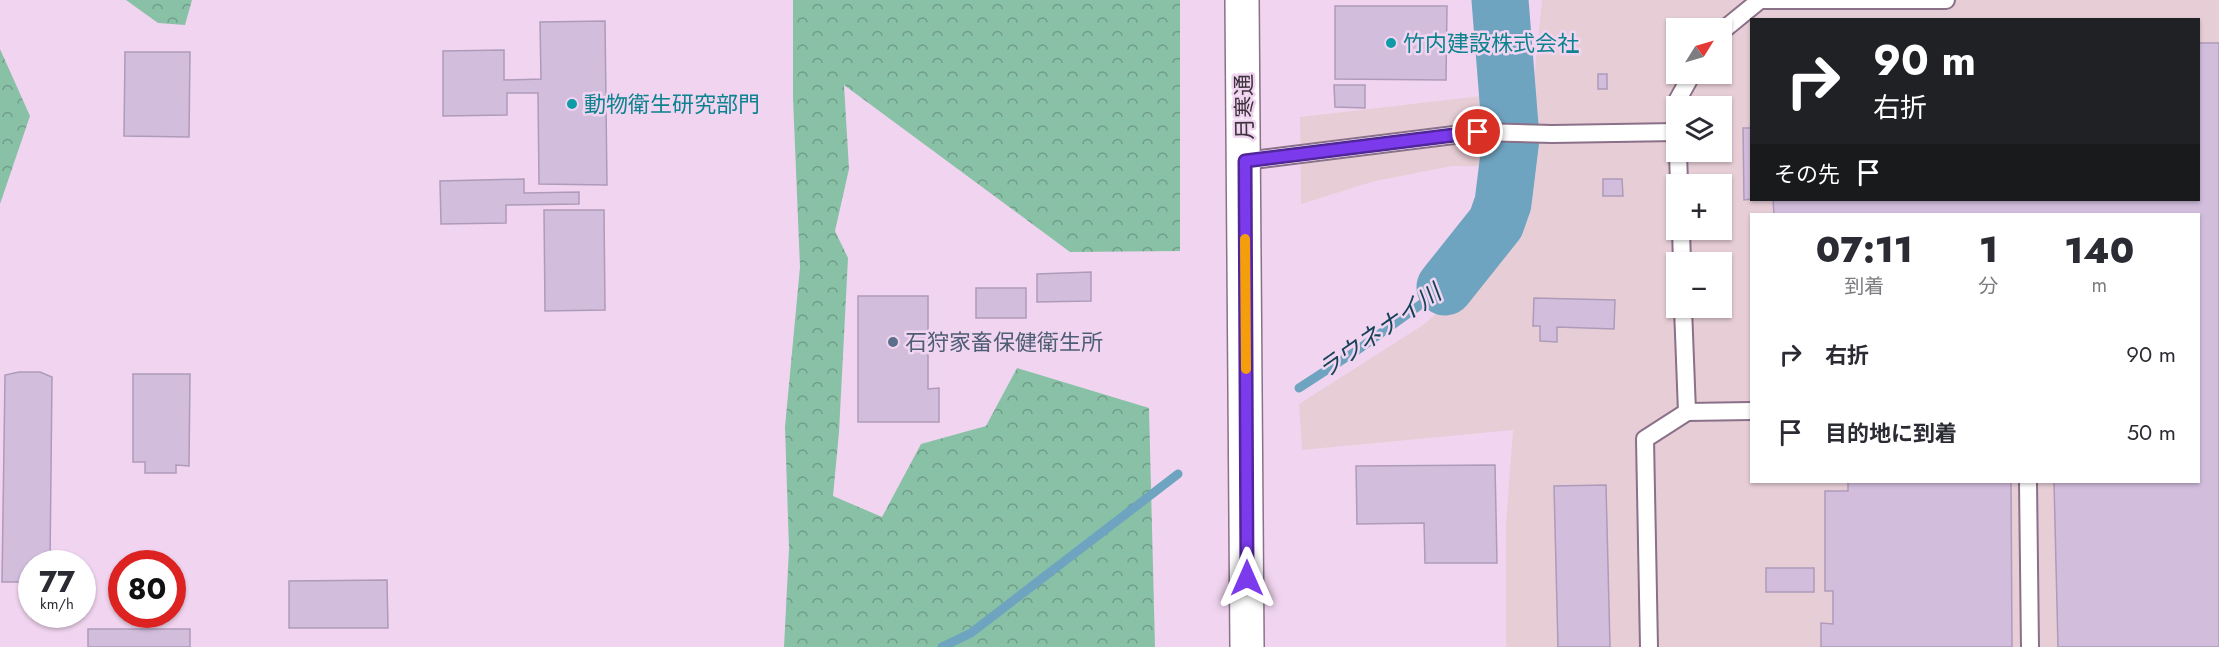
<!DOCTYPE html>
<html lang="ja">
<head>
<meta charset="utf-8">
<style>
  :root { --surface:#fff; --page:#f7f7f7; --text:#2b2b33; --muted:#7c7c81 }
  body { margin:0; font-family:Jost,"Noto Sans JP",sans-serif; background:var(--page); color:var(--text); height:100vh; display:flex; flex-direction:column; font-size:22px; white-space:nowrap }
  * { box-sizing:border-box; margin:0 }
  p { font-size:20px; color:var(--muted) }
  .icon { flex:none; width:33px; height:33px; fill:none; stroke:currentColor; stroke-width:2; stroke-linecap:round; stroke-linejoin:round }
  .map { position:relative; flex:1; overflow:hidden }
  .panel { position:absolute; left:1750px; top:213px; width:450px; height:270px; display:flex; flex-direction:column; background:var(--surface); border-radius:0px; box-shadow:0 2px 4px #0004 }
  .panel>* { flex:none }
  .top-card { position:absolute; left:1750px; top:18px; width:450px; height:183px; border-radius:0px; box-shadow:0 2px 4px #0004; background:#202124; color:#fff; overflow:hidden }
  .needle { width:39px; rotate:53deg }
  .controls { position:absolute; left:1666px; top:18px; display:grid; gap:12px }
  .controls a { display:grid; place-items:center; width:66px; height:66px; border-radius:0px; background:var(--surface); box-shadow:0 2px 4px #0004; font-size:30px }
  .speed { position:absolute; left:18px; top:550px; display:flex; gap:12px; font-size:30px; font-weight:700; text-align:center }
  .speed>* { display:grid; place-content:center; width:78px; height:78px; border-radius:50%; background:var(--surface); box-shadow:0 2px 4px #0004; line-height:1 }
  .speed small { font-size:15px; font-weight:400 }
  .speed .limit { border:9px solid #d22; background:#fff; color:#111 }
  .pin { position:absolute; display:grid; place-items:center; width:51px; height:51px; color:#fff; margin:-26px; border:3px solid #fff; border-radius:50%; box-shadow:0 2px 6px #0007 }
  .me { position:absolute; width:66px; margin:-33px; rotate:0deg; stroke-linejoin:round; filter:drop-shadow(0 0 4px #0008) }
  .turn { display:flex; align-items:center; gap:21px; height:126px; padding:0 24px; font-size:27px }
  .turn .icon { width:78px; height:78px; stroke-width:2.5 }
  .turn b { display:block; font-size:42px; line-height:51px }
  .then { display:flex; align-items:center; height:57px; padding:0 24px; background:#0003; gap:12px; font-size:22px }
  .eta { display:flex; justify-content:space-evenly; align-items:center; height:102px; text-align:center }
  .eta b { font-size:36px; font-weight:800; line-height:42px }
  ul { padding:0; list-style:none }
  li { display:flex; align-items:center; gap:18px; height:78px; padding:0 24px }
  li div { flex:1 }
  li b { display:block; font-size:22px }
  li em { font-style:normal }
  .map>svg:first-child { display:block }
</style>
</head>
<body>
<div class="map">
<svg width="2219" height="647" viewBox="0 0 2219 647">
  <defs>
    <pattern id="forest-crowns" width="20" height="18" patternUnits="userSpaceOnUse" patternTransform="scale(1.5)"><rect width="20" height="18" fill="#88c1a6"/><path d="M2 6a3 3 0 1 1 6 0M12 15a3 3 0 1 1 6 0" fill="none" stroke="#709d88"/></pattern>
  </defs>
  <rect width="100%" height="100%" fill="#f1d5f0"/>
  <path fill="#e7ced6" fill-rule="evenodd" d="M1542 0H2219V647H1506V523L1513 430 1302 450 1299 404 1423 325 1495 263 1520 219 1534 167 1452 166 1375 181 1301 204 1300 117 1533 90ZM1752 20H2199V200H1752ZM1677 28H1722V74H1677ZM1677 106H1722V152H1677ZM1677 184H1722V230H1677ZM1752 214H2199V482H1752ZM1677 262H1722V308H1677Z"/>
  <g fill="url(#forest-crowns)">
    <polygon points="126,0 192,0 185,25 158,23"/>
    <polygon points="793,0 1180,0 1180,251 1070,252 844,85 849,169 835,231 848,258 839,432 833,496 882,517 921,444 986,426 1017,368 1149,408 1155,647 784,647 789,549 785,427 800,267 793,98"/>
    <polygon points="0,49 30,116 0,204"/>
  </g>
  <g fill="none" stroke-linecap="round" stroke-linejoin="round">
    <g stroke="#6fa4c1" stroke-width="9">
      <polyline points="1299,388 1356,351 1445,287"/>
      <polyline points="942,647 971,633 1178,474"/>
    </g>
    <polyline stroke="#6fa4c1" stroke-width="57" points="1445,287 1496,223 1503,203 1511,138 1500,0"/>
  </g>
  <g fill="#d2bddd" stroke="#ae9ab9" stroke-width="1.5">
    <polygon points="1335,6 1447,6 1446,80 1335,79"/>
    <polygon points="605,21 607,185 539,184 538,93 507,93 507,115 443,116 443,51 504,50 504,80 541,79 540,22"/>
    <polygon points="2199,43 2219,43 2219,647 2058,647 2054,482 2199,482 2199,214 1774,214 1773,200 2199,200"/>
    <polygon points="125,52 190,52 189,137 124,136"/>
    <rect x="1598" y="74" width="9" height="15"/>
    <polygon points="1334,85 1365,85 1365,108 1335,107"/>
    <polygon points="1743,128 1752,128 1752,199 1744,200"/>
    <polygon points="524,179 524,193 579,192 579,204 506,205 506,223 441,224 440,181"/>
    <polygon points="1603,179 1622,179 1623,196 1603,196"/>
    <polygon points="544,210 604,210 605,310 545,311"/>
    <polygon points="1091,272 1091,301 1037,302 1037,274"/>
    <rect x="976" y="288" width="50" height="30"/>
    <polygon points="858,296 928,296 928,389 939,388 939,422 858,422"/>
    <polygon points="1534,298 1615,300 1614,329 1557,327 1557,342 1540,341 1540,326 1533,326"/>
    <polygon points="19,372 40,372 52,377 50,564 32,564 32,582 2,582 5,375"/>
    <polygon points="133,374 190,374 189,466 176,465 176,473 145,473 145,462 133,462"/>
    <polygon points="1495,465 1497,563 1425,563 1424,523 1357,524 1356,466"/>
    <polygon points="1848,482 2011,482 2012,647 1821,647 1821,623 1833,624 1833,591 1825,591 1825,491 1848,491"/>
    <polygon points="1606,485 1610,647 1558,647 1554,486"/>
    <rect x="1766" y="568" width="48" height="24"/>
    <polygon points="387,580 388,628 289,628 289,581"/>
    <rect x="88" y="629" width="102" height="18"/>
  </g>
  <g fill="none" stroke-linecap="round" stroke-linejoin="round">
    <defs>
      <g id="lane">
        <polyline points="1722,31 1760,0 1946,0"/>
        <polyline points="1677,106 1677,101 1692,74"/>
        <polyline points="1678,152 1679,184"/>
        <polyline points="1245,161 1478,132 1552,134 1677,132"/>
        <polyline points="1681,230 1682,262"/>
        <polyline points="1683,308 1687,412 1752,411"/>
        <polyline points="2028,482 2030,647"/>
        <polyline points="1649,647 1645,439 1687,412"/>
      </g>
      <polyline id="highway" points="1242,0 1247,647"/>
    </defs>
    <use href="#lane" stroke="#8a7089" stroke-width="20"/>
    <use href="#highway" stroke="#8a7089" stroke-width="36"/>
    <use href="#lane" stroke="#fff" stroke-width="16"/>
    <use href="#highway" stroke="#fff" stroke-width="33"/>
  </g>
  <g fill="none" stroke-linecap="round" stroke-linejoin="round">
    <defs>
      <polyline id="route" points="1247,578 1245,161 1478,132"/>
    </defs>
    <use href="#route" stroke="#51269a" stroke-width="15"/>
    <use href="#route" stroke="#7c3aed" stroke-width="10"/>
    <polyline stroke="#f59e0b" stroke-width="10" points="1245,239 1246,369"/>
  </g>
  <g fill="#0f9aa8" stroke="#f1d5f0" stroke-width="2">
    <circle cx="1391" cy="43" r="6"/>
    <circle cx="572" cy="104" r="6"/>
  </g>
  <circle fill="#5c6f8a" stroke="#f1d5f0" stroke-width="2" cx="893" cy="342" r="6"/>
  <g text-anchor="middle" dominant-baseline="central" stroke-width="5" stroke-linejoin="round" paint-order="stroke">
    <g font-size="22" fill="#0d838f" stroke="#f1d5f0" text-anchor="start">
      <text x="1403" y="43">竹内建設株式会社</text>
      <text x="584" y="104">動物衛生研究部門</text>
    </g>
    <g font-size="22" fill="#3c313c" stroke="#f1d5f0">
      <text transform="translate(1244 107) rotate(-91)">月寒通</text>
    </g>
    <g font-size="22" fill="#4e5e75" stroke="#f1d5f0" text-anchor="start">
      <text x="905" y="342">石狩家畜保健衛生所</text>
    </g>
    <g font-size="24" font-style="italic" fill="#154257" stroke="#f1d5f0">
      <text transform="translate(1379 331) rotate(-35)">ラウネナイ川</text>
    </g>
  </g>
</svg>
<div class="controls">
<a><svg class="needle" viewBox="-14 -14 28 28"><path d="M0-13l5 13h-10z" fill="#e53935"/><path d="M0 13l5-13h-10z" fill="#7c7c81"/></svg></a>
<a><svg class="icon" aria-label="layers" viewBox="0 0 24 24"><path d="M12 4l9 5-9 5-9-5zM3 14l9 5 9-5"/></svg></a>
<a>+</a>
<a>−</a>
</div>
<div class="speed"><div>77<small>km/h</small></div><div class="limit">80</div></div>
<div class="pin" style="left:1478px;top:132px;background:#d93025"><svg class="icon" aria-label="arrive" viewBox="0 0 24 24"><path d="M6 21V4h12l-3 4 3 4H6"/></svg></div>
<svg class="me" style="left:1247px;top:578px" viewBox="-20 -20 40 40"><path d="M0-17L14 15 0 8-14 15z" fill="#7c3aed" stroke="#fff" stroke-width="4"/></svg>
<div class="top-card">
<div class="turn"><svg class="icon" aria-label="right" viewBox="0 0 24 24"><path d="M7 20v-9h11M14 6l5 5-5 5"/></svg><div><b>90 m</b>右折</div></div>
<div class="then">その先<svg class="icon" aria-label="arrive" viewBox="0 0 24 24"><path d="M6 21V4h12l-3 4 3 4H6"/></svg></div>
</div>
<section class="panel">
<div class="eta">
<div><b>07:11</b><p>到着</p></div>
<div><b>1</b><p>分</p></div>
<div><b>140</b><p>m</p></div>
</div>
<ul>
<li><svg class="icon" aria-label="right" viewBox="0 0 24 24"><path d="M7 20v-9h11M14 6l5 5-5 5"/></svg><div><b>右折</b></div><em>90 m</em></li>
<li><svg class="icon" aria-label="arrive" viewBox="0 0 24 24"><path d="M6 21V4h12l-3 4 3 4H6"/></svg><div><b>目的地に到着</b></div><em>50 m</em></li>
</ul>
</section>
</div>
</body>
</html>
